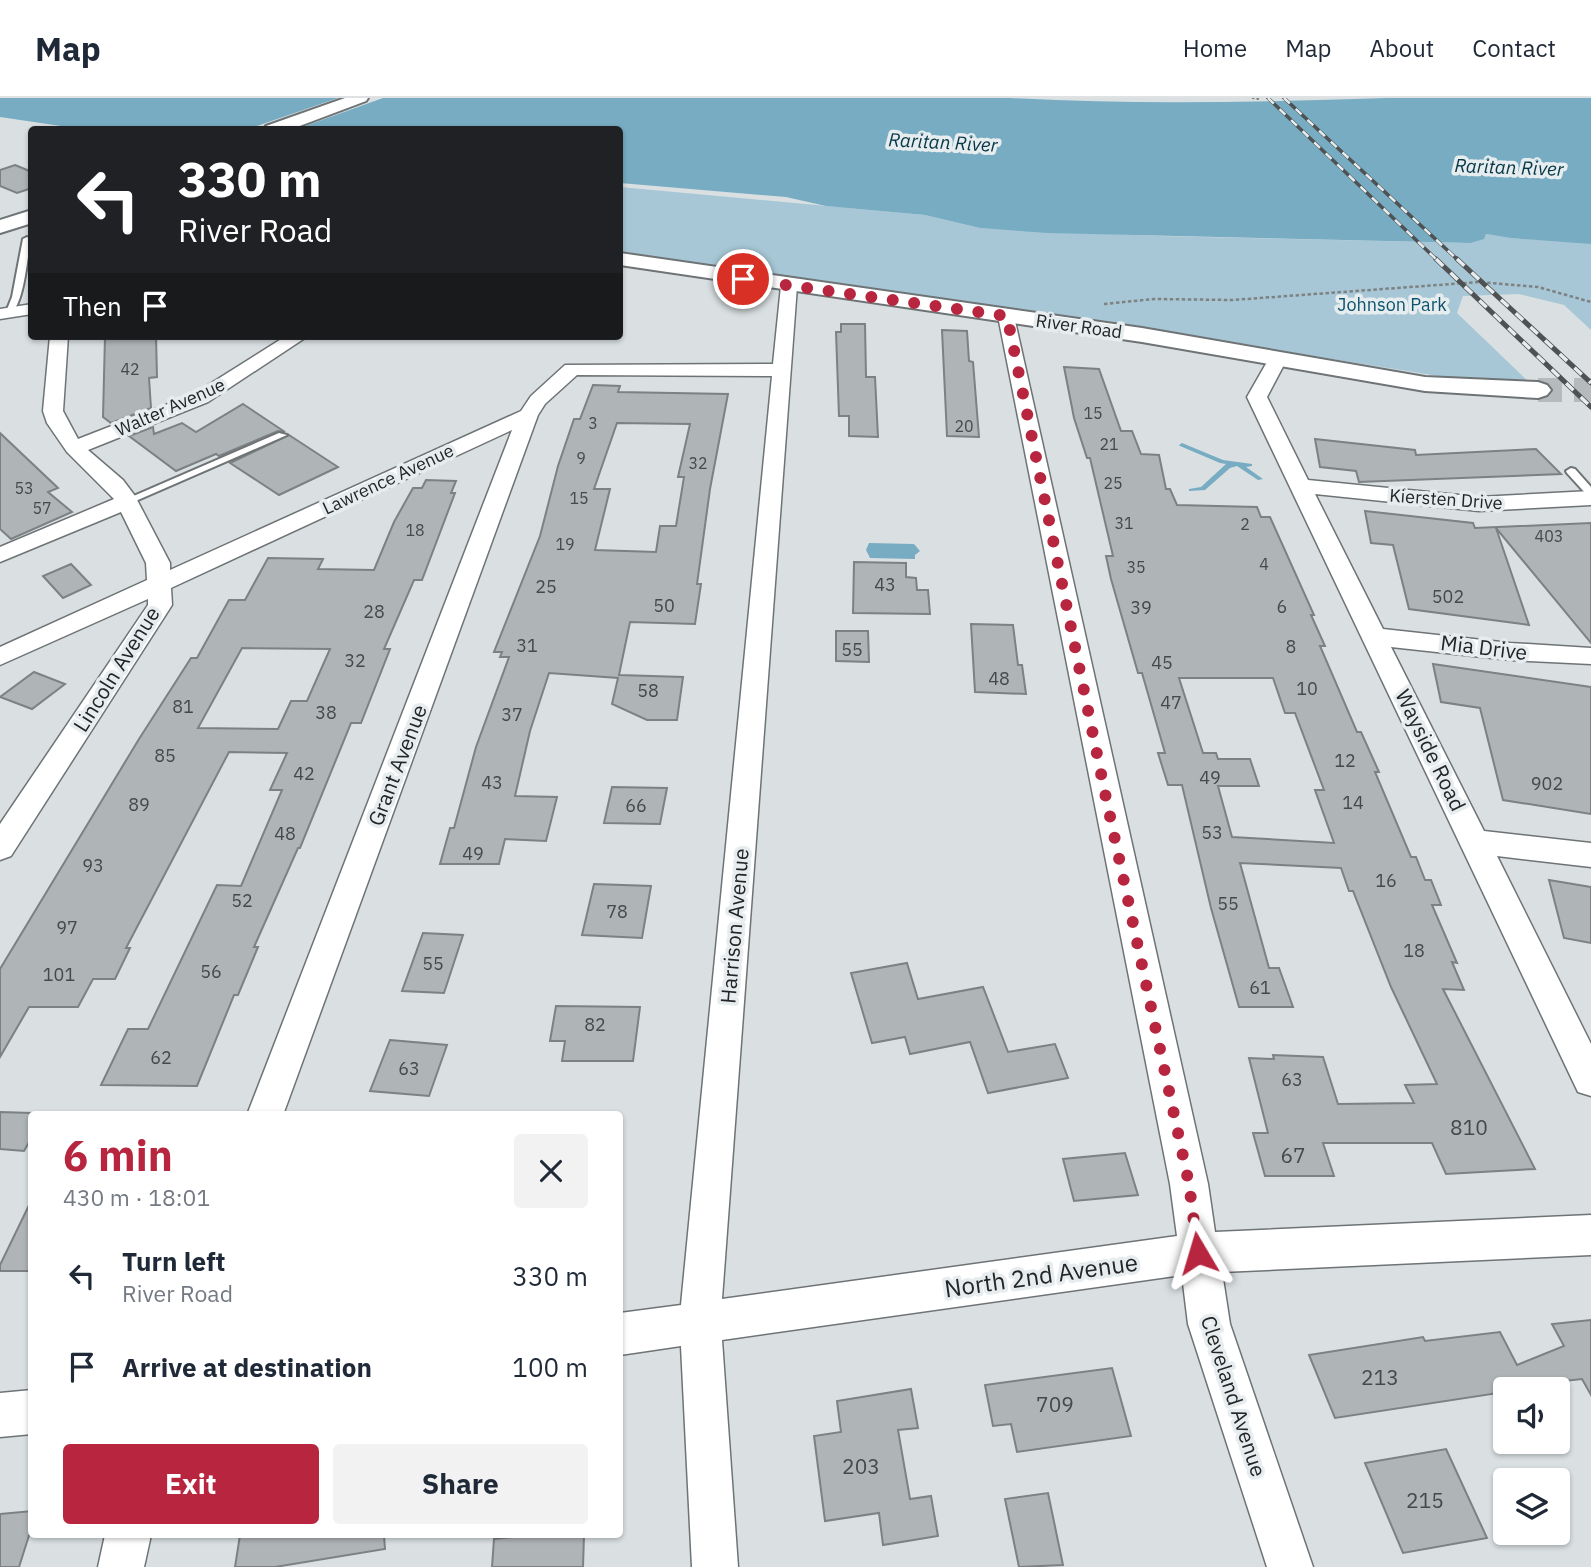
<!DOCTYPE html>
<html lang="en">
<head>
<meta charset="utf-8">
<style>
  :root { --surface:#fff; --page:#f2f2f3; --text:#1f2937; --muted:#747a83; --line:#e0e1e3; --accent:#b7253f }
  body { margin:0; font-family:"IBM Plex Sans",sans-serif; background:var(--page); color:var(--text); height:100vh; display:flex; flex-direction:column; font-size:26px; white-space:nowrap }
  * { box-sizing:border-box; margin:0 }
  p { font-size:23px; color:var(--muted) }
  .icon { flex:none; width:38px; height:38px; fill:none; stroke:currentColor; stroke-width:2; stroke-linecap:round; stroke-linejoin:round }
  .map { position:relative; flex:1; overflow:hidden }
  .sheet { position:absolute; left:28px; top:1013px; width:595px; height:427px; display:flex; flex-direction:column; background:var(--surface); border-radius:7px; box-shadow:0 2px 5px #0004 }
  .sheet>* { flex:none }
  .hud { position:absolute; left:28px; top:28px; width:595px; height:214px; border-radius:7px; box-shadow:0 2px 5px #0004; background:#202124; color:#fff; overflow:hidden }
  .tools { position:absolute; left:1493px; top:1279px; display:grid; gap:14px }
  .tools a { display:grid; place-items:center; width:77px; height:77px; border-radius:7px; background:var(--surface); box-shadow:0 2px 5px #0004; font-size:35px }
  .pin { position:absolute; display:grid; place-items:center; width:60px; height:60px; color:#fff; margin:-30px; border:4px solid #fff; border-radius:50%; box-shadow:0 2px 7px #0007 }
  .me { position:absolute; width:77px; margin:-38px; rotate:353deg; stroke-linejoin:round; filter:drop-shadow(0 0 5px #0008) }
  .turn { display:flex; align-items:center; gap:24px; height:147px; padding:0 35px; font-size:32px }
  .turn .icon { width:91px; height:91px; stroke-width:2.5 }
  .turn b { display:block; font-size:49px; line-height:60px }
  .then { display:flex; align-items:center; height:66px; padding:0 35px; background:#0003; gap:14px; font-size:26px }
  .round { display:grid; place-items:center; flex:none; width:74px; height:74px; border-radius:7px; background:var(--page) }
  .headline { display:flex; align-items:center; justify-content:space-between; height:119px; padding:0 35px }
  h1 { font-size:42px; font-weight:700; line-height:52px; color:var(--accent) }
  .primary-button { display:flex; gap:14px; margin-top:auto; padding:14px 35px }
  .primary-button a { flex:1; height:80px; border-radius:7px; background:var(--accent); color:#fff; font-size:28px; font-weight:700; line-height:80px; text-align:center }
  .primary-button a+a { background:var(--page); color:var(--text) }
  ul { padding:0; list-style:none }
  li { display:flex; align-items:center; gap:21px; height:91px; padding:0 35px }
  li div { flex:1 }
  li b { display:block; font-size:26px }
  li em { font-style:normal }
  header { display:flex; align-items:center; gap:42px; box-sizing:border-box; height:98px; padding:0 35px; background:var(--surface); border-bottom:2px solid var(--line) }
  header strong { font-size:33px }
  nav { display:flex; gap:38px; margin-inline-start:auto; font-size:24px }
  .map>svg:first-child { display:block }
</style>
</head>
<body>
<header>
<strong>Map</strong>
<nav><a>Home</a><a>Map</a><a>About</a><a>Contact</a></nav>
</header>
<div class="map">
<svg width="1591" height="1469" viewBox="0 0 1591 1469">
  <rect width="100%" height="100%" fill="#dae0e2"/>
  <polygon fill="#a7c7d6" points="620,89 925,117 980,130 1157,138 1471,145 1483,141 1486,136 1510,140 1583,144 1591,146 1591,232 1564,207 1519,196 1463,198 1457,215 1530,285 1451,280 1154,233 810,184 620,153"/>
  <g fill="#77acc3">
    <path d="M0 0H1010C1138 7 1261 4 1388 0 1456 0 1524 0 1591 0V146L1510 140 1486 136 1484 141 1471 145 1048 135 980 130 925 117 826 108 786 99 620 85V32H88L0 19Z"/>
    <polygon points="869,445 914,446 920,453 915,457 915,461 870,460 866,452"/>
  </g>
  <polygon fill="#dae0e2" points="338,0 383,0 297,31 248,31"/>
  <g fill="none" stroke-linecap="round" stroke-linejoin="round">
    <polygon fill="#77acc3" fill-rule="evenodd" points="1182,345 1223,362 1252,366 1252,368 1246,369 1263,381 1258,382 1237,368 1230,370 1205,392 1189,393 1189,391 1201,389 1226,366 1220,365 1180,348 1179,347"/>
  </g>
  <g fill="#afb4b7" stroke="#7c8183" stroke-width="2" fill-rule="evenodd">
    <polygon points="15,67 32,74 32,90 17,95 0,88 0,72"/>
    <polygon points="841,226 865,226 866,279 875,279 878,339 849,338 849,318 839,318 836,234 841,234"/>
    <polygon points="942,232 967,233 969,263 973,264 979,339 947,338"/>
    <polygon points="105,238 156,238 157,279 149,280 151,310 111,325 103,319"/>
    <path d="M1064 269 1099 271 1121 333H1132L1141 356 1159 357 1166 391H1170L1177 407 1257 409 1261 419H1270L1314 517H1311L1325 548H1320L1357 634H1361L1379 674H1375L1411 759H1416L1425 782H1431L1441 807H1432L1457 865 1452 864 1464 892 1443 891 1535 1071 1446 1076 1432 1045H1323L1334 1078H1265L1253 1035H1268L1249 960 1274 961 1273 957 1323 959 1338 1006 1414 1005 1405 987 1437 986 1391 889 1353 793H1349L1341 770 1240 765 1269 870H1279L1293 909H1239L1211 810 1182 687H1168L1158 655H1165L1142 575H1138L1111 481 1106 458H1113L1090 360H1087L1074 320ZM1179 580H1273L1285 615H1295L1324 692H1315L1334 745 1232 739 1218 688H1259L1250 661H1218L1216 655H1203Z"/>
    <path d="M593 287 620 288 618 294 728 296 710 391 697 486H701L695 526 630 524 619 577 683 579 677 622H647L612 606 618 580 549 575 530 633 515 698 557 699 546 743 505 741 499 766H440L450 730H454L476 649 509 559H500L502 554H494L540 438 558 368 574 321H580ZM617 325 690 326 678 379H684L676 428H660L656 454 595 452 610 391H594Z"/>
    <polygon points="243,306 285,334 278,333 219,358 216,356 176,373 129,338 153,329 154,336 182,325 196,334"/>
    <polygon points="0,335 58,390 48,394 72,414 11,441 0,431"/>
    <polygon points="289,337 338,369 279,397 230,365"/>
    <polygon points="1315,341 1415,352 1416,357 1536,351 1561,376 1359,384 1356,373 1320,369"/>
    <path d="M426 382 456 383 451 395H455L422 482H414L384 551H390L361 625H351L300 750H298L254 849H258L238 897H234L197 988 101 987 128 931H148L217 787 241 788 282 692H270L287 655 229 654 126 850H130L115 881H93L78 909H29L0 959V871L139 641 191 560H197L229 502H245L268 460 323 461 318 471 374 472 394 424 413 390H422ZM242 550 330 551 307 603H291L278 631 198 630Z"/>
    <polygon points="1365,413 1473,425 1475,430 1591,425 1591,545 1496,430 1529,527 1409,511 1393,447 1371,445"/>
    <polygon points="854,464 906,465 906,479 916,480 917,492 928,492 930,516 853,515"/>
    <polygon points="71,466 91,487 63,500 43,478"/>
    <polygon points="971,526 1013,527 1018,567 1022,567 1026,596 975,594"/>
    <polygon points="836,533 868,533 869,564 836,563"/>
    <polygon points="1433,566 1591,589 1591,716 1503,702 1480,610 1441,604"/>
    <polygon points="34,574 65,586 32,611 0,599"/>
    <polygon points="612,689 667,690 660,726 604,725"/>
    <polygon points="1549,782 1591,789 1591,845 1564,840"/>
    <polygon points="594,786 651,788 642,840 582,837"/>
    <polygon points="423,835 463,837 444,895 402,893"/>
    <polygon points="907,865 918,901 983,889 1008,954 1055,946 1068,980 988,995 970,944 910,956 905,939 872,945 851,875"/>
    <polygon points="556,908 640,909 633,963 562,963 565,943 550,943"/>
    <polygon points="390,942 447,947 429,998 370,993"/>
    <polygon points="0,1014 32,1015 32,1039 24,1053 0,1051"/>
    <polygon points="1125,1055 1138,1097 1074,1103 1063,1061"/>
    <polygon points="32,1101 32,1173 0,1173 0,1167"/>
    <polygon points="1591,1222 1591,1297 1582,1281 1527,1287 1529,1291 1505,1292 1505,1294 1335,1320 1309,1257 1423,1239 1425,1243 1500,1234 1517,1267 1564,1248 1552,1226"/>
    <polygon points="1112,1270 1131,1338 1017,1354 1011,1326 993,1328 985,1287"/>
    <polygon points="911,1291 918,1330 898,1332 910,1401 931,1398 938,1438 883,1447 879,1415 825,1423 814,1338 841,1334 837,1303"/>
    <polygon points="1446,1351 1487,1440 1403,1455 1365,1365"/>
    <polygon points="1048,1395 1063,1467 1019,1469 1005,1401"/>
    <polygon points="32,1413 32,1428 19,1469 0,1469 0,1416"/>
    <polygon points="240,1437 384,1437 385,1451 275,1469 235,1469"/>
    <polygon points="512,1437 584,1437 583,1469 492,1469 494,1441 512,1439"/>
  </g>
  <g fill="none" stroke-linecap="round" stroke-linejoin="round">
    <polyline stroke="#b5bbbc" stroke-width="24" stroke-dasharray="24 12" stroke-linecap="butt" points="1538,292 1591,292"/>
    <defs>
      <g id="lane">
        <path d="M27 139 31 141C27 159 24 207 10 216L6 214 12 199 23 141Z"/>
        <polygon points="279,335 287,337 131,405 127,406 122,403"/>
        <polygon points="1571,370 1575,371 1591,389 1591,398 1587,397 1567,375 1566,373"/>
      </g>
      <g id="street">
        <polygon points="789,183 797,188 722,1201 1177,1138 1170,1086 998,218 1001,214 1013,214 1208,1086 1215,1134 1591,1117 1591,1157 1222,1174 1230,1226 1313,1469 1267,1469 1188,1226 1182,1177 722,1242 738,1469 692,1469 681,1248 620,1257 620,1215 681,1207 772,278 577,277 545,306 538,317 283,1017 247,1017 512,332 171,490 172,507 11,758 0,762 0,726 148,507 148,501 0,567 0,549 147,482 146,465 121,414 0,464 0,449 114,401 67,354 47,325 43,313 50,238 68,238 63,313 78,341 194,296 286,238 308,238 208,304 88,352 123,382 135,398 170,465 170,472 521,313 531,298 565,267 773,266 781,188"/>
        <polygon points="32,206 32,216 0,221 0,211"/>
        <polygon points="1278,255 1287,261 1267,299 1308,382 1479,399 1591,393 1591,407 1479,413 1315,396 1383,531 1510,545 1591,550 1591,566 1510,562 1391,549 1484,733 1591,745 1591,769 1497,758 1591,946 1591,998 1578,994 1247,299 1271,257"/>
        <polygon points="32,1292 32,1336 0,1339 0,1295"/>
        <polygon points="105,1437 151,1437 144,1469 98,1469"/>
      </g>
      <g id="secondary">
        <polygon points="345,0 368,0 366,3 289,32 264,32 266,28"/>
        <polygon points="32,112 32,125 0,135 0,122"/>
        <polygon points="620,155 1142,230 1425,279 1538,284 1547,287 1551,292 1547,297 1538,300 1425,293 1142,244 620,167"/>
      </g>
    </defs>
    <use href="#lane" stroke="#6e7375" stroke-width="4"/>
    <use href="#street" stroke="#6e7375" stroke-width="3"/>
    <use href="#secondary" stroke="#6e7375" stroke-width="4"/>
    <polyline stroke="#7e8283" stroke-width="2" stroke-dasharray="2.5 2" stroke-linecap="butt" points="1252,0 1259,1"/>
    <polyline stroke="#7e8283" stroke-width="2.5" stroke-dasharray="3.5 2.5" stroke-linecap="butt" points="1104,206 1154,201 1233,202 1479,184 1538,189 1591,204"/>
    <use href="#lane" fill="#fff" fill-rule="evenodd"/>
    <use href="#street" fill="#fff" fill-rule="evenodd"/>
    <use href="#secondary" fill="#fff" fill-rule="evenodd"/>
    <defs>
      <g id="rail-far1">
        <polyline points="1268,0 1438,163"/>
        <polyline points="1284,0 1459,163"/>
      </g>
      <g id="rail">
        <polyline points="1436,161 1591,309"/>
        <polyline points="1457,161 1591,285"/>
      </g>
    </defs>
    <use href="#rail-far1" stroke="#4f5253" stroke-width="3.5"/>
    <use href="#rail" stroke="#4f5253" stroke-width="5"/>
    <use href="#rail-far1" stroke="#e7edef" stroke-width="2.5" stroke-dasharray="8" stroke-linecap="butt"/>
    <use href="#rail" stroke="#e7edef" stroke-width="3.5" stroke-dasharray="10" stroke-linecap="butt"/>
  </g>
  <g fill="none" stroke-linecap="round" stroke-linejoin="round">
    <polyline stroke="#b7253f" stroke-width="12" stroke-dasharray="0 21.6" points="743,181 1007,218 1105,695 1189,1086 1198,1155"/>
  </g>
  <g text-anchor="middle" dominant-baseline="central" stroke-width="7" stroke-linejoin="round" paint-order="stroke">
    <g font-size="16" fill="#46494a">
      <text x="130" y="271">42</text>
      <text x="1093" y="315">15</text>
      <text x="593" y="325">3</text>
      <text x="964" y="328">20</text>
      <text x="1109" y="346">21</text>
      <text x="581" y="360">9</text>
      <text x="698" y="365">32</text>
      <text x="1113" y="385">25</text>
      <text x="24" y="390">53</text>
      <text x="579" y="400">15</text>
      <text x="42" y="410">57</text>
      <text x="1124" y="425">31</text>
      <text x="1245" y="426">2</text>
      <text x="415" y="432">18</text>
      <text x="1549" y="438">403</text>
      <text x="565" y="446">19</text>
      <text x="1264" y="466">4</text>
      <text x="1136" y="469">35</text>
    </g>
    <g font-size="18" fill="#0c546d" stroke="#e7edef">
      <text x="1392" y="206">Johnson Park</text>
    </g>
    <g font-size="18" fill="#232526" stroke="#e7edef">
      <text transform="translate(1079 228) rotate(8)">River Road</text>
      <text transform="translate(170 309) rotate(-24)">Walter Avenue</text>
      <text transform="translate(388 381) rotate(-25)">Lawrence Avenue</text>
      <text transform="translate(1446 401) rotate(4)">Kiersten Drive</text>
    </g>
    <g font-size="18" fill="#46494a">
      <text x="885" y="486">43</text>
      <text x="546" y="488">25</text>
      <text x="1448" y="498">502</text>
      <text x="664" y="507">50</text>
      <text x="1282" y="508">6</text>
      <text x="1141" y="509">39</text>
      <text x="374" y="513">28</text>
      <text x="527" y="547">31</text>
      <text x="1291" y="548">8</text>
      <text x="852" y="551">55</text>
      <text x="355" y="562">32</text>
      <text x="1162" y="564">45</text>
      <text x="999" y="580">48</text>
      <text x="1307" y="590">10</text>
      <text x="648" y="592">58</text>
      <text x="1171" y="604">47</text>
      <text x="183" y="608">81</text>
      <text x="326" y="614">38</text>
      <text x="512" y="616">37</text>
      <text x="165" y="657">85</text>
      <text x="1345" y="662">12</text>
      <text x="304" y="675">42</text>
      <text x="1210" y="679">49</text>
      <text x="492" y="684">43</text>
      <text x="1547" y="685">902</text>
      <text x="1353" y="704">14</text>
      <text x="139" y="706">89</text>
      <text x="636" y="707">66</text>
      <text x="1212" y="734">53</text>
      <text x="285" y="735">48</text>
      <text x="473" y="755">49</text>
      <text x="93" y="767">93</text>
      <text x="1386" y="782">16</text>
      <text x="242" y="802">52</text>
      <text x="1228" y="805">55</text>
      <text x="617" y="813">78</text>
      <text x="67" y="829">97</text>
      <text x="1414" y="852">18</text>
      <text x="433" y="865">55</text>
      <text x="211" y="873">56</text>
      <text x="59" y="876">101</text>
      <text x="1260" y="889">61</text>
      <text x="595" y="926">82</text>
      <text x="161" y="959">62</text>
      <text x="409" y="970">63</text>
      <text x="1292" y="981">63</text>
    </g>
    <g font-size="19" font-style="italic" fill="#053747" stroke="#e7edef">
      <text transform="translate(943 44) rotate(3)">Raritan River</text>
      <text transform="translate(1509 69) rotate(2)">Raritan River</text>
    </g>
    <g font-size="21" fill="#232526" stroke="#e7edef">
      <text transform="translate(1484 549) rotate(7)">Mia Drive</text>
      <text transform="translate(116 571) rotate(-58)">Lincoln Avenue</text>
      <text transform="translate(1431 652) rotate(64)">Wayside Road</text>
      <text transform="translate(397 667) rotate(-69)">Grant Avenue</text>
      <text transform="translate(734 828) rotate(-85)">Harrison Avenue</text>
      <text transform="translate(1234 1298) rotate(72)">Cleveland Avenue</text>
    </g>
    <g font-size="21" fill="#46494a">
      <text x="1469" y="1029">810</text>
      <text x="1293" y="1057">67</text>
      <text x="1380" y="1279">213</text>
      <text x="1055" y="1306">709</text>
      <text x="861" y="1368">203</text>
      <text x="1425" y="1402">215</text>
    </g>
    <g font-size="24" fill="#232526" stroke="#e7edef">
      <text transform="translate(1041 1177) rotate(-8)">North 2nd Avenue</text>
    </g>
  </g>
</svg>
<div class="tools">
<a><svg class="icon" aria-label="sound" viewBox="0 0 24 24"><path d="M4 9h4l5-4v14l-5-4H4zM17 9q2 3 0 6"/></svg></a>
<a><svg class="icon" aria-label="layers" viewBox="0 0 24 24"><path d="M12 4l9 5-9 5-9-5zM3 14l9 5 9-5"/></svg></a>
</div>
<div class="pin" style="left:743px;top:181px;background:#d93025"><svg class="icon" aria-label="arrive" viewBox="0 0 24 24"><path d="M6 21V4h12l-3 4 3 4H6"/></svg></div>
<svg class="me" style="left:1198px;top:1155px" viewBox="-20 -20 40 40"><path d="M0-17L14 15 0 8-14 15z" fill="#b7253f" stroke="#fff" stroke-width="4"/></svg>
<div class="hud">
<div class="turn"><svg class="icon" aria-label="left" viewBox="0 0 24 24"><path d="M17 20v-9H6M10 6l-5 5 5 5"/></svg><div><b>330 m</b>River Road</div></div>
<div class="then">Then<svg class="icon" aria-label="arrive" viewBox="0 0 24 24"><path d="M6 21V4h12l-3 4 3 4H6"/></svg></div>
</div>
<section class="sheet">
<div class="headline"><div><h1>6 min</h1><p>430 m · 18:01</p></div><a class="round"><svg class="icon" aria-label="close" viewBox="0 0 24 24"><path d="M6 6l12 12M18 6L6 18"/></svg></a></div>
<ul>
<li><svg class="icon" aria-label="left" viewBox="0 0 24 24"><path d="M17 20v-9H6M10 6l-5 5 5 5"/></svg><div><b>Turn left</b><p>River Road</p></div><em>330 m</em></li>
<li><svg class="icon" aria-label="arrive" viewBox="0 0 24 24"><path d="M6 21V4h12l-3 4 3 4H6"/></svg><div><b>Arrive at destination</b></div><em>100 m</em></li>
</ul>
<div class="primary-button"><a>Exit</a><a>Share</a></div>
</section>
</div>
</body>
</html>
